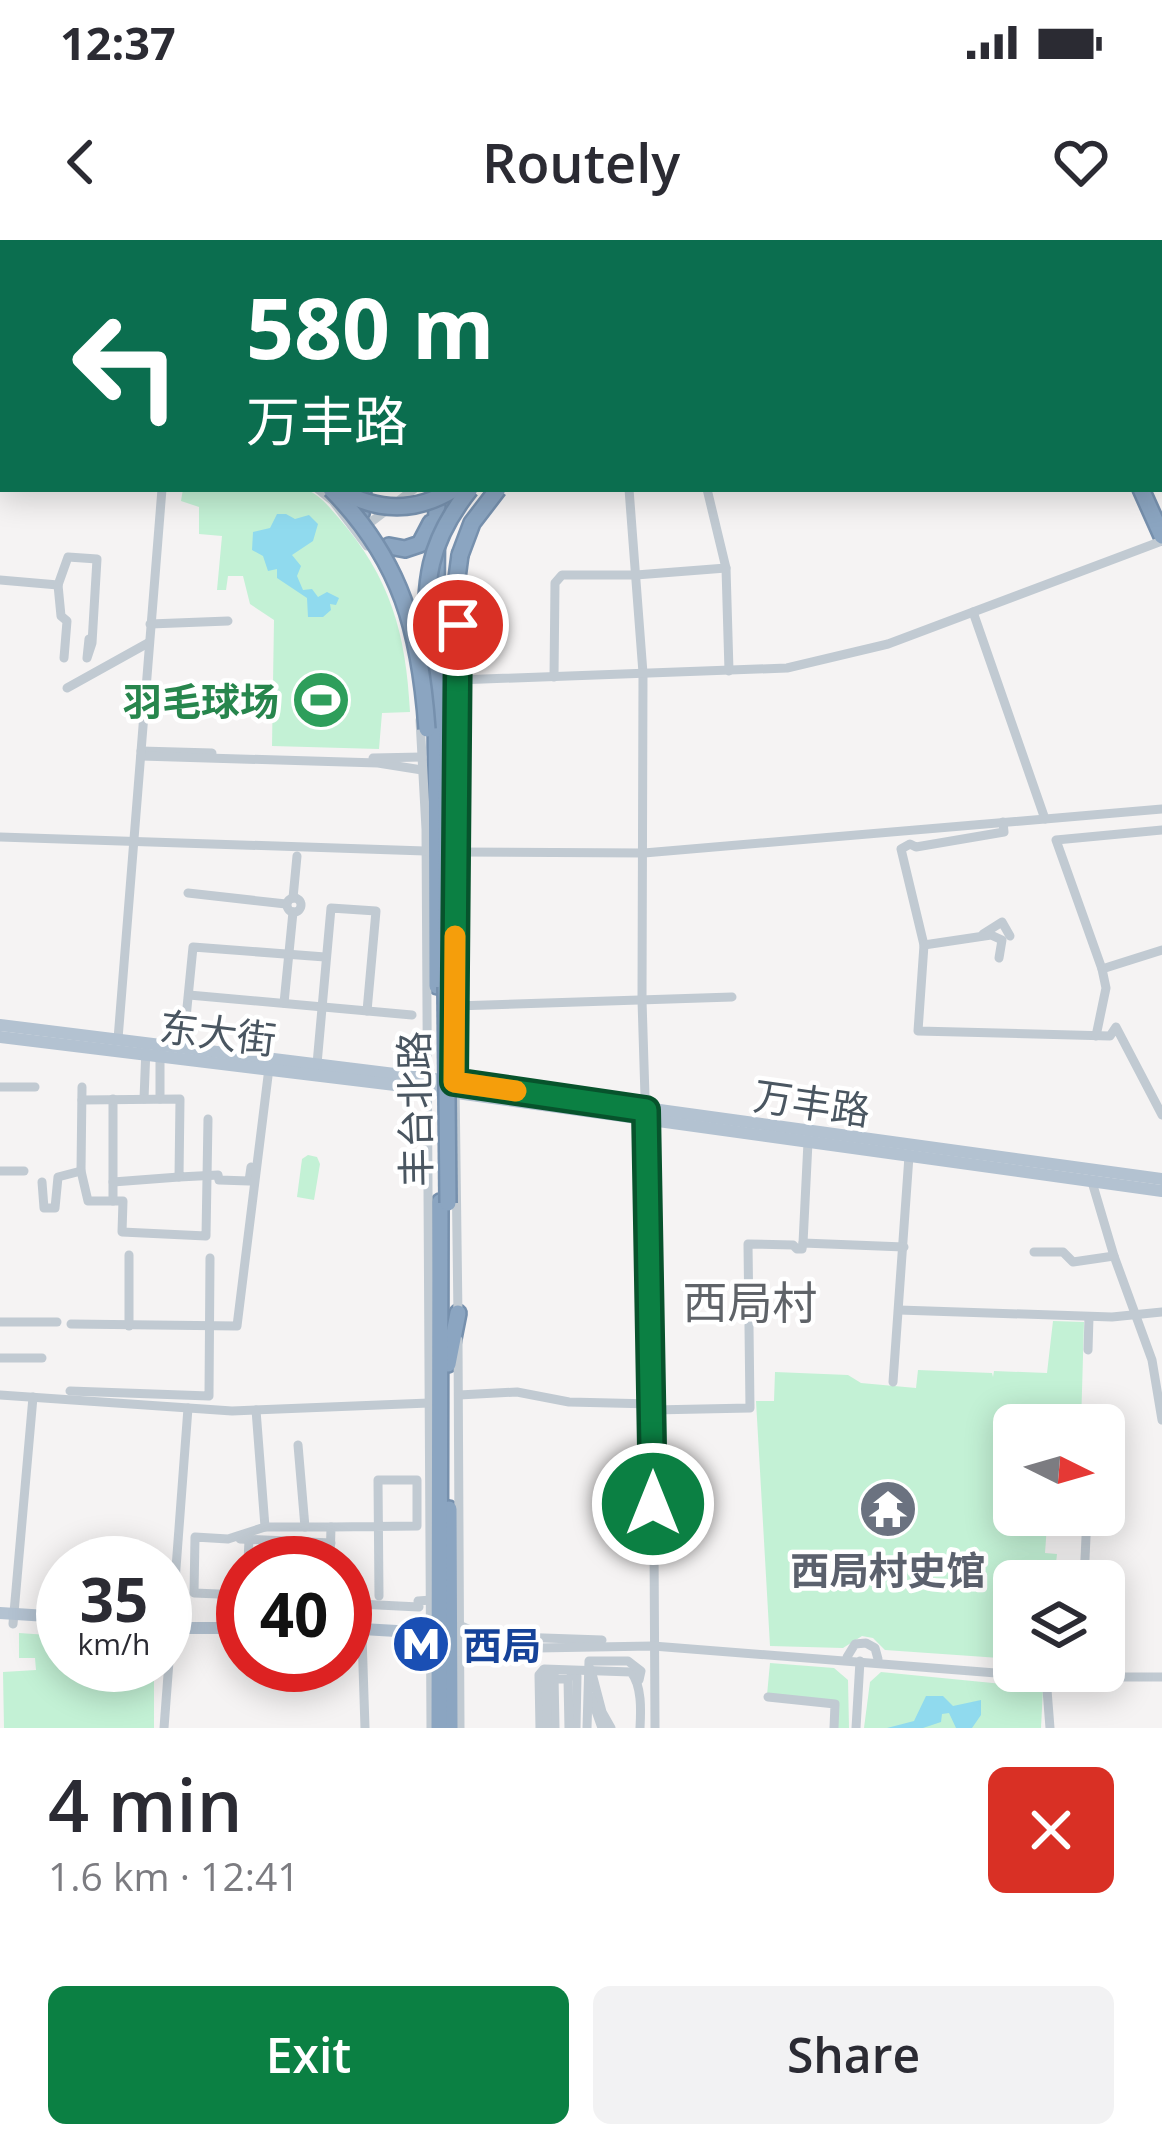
<!DOCTYPE html>
<html lang="en">
<head>
<meta charset="utf-8">
<style>
  :root { --surface:#fff; --page:#f2f2f3; --text:#2b2b33; --muted:#7c7c81; --accent:#0b8043 }
  body { margin:0; font-family:"Open Sans","Noto Sans SC",sans-serif; background:var(--page); color:var(--text); height:100vh; display:flex; flex-direction:column; font-size:45px; white-space:nowrap }
  * { box-sizing:border-box; margin:0 }
  p { font-size:39px; color:var(--muted) }
  .icon { flex:none; width:66px; height:66px; fill:none; stroke:currentColor; stroke-width:2; stroke-linecap:round; stroke-linejoin:round }
  .map { position:relative; height:1488px; overflow:hidden }
  .side { display:flex; flex-direction:column; background:var(--surface); flex:1 }
  .side>* { flex:none }
  .top-card { position:absolute; left:0px; top:0px; width:1164px; height:252px; box-shadow:0 6px 30px #0003; background:#0b6e4f; color:#fff; overflow:hidden }
  .needle { width:78px; rotate:95deg }
  .fabs { position:absolute; left:993px; top:1164px; display:grid; gap:24px }
  .fabs a { display:grid; place-items:center; width:132px; height:132px; border-radius:18px; background:var(--surface); box-shadow:0 6px 30px #0003; font-size:60px }
  .speed { position:absolute; left:36px; top:1296px; display:flex; gap:24px; font-size:60px; font-weight:700; text-align:center }
  .speed>* { display:grid; place-content:center; width:156px; height:156px; border-radius:50%; background:var(--surface); box-shadow:0 6px 30px #0003; line-height:1 }
  .speed small { font-size:30px; font-weight:400 }
  .speed .limit { border:18px solid #d22; background:#fff; color:#111 }
  .pin { position:absolute; display:grid; place-items:center; width:102px; height:102px; color:#fff; margin:-51px; border:6px solid #fff; border-radius:50%; box-shadow:0 3px 12px #0007 }
  .me { position:absolute; width:132px; margin:-66px; rotate:0deg; stroke-linejoin:round; filter:drop-shadow(0 0 9px #0008) }
  .turn { display:flex; align-items:center; gap:42px; height:252px; padding:0 48px; font-size:54px }
  .turn .icon { width:156px; height:156px; stroke-width:2.5 }
  .turn b { display:block; font-size:84px; line-height:102px }
  .round { display:grid; place-items:center; flex:none; width:126px; height:126px; border-radius:18px; background:var(--page) }
  .summary { display:flex; align-items:center; justify-content:space-between; height:204px; padding:0 48px }
  h1 { font-size:72px; font-weight:600; line-height:90px }
  .primary-button { display:flex; gap:24px; margin-top:auto; padding:24px 48px }
  .primary-button a { flex:1; height:138px; border-radius:18px; background:var(--accent); color:#fff; font-size:48px; font-weight:600; line-height:138px; text-align:center }
  .primary-button a+a { background:var(--page); color:var(--text) }
  .status { display:flex; justify-content:space-between; align-items:center; height:84px; padding:0 60px; background:var(--surface); direction:ltr }
  .status svg { height:33px; fill:currentColor }
  header { display:flex; justify-content:space-between; align-items:center; height:156px; padding:0 48px; background:var(--surface); font-size:54px; font-weight:600 }
  .map>svg:first-child { display:block }
</style>
</head>
<body>
<div class="status"><b>12:37</b><svg viewBox="0 0 49 12"><path d="M0 12V9h3v3zM5 12V6h3v6zM10 12V3h3v9zM15 12V0h3v12zM26 1h20v11H26zM47 4h2v5h-2z"/></svg></div>
<header><svg class="icon" aria-label="back" viewBox="0 0 24 24"><path d="M15 5l-7 7 7 7"/></svg>Routely<svg class="icon" aria-label="heart" viewBox="0 0 24 24"><path d="M12 20l-8-8c-3-5 5-10 8-4 3-6 11-1 8 4z"/></svg></header>
<div class="map">
<svg width="1162" height="1488" viewBox="0 0 1162 1488">
  <rect width="100%" height="100%" fill="#f5f3f3"/>
  <g fill="#c3f1d5">
    <path d="M183 249C221 249 266 243 303 249 317 251 329 267 338 277 391 338 406 394 410 472L382 473 379 509 272 506 274 380 250 364 243 336H228L226 350H217L222 296 199 294V267L181 261Z"/>
    <polygon points="308,915 317,917 320,924 314,960 297,957 302,919"/>
    <polygon points="1053,1081 1084,1082 1081,1185 1014,1185 1014,1272 993,1271 1014,1275 1079,1275 1078,1285 1047,1285 1045,1313 1057,1314 1054,1341 1014,1341 1014,1393 1009,1393 1014,1419 885,1410 873,1398 862,1396 843,1408 770,1406 756,1161 774,1161 775,1132 848,1135 861,1143 916,1148 918,1130 992,1133 993,1137 994,1131 1047,1133"/>
    <polygon points="19,1393 63,1396 63,1425 154,1425 154,1488 4,1488 3,1432 36,1430 35,1418 19,1418"/>
    <polygon points="770,1423 834,1428 848,1440 849,1488 836,1488 837,1462 767,1455"/>
    <polygon points="881,1432 1043,1448 1041,1488 864,1488 870,1442"/>
  </g>
  <g fill="#90daee">
    <polygon points="277,274 286,274 295,279 309,275 318,284 313,301 292,315 301,326 297,336 303,350 312,349 318,357 327,352 339,358 336,365 330,364 331,370 323,377 308,377 307,358 277,338 277,329 268,331 263,316 252,310 253,292 270,288"/>
    <polygon points="926,1456 943,1456 953,1466 981,1460 981,1475 972,1488 956,1488 949,1473 942,1474 941,1482 923,1488 887,1488 914,1481"/>
  </g>
  <g fill="none" stroke-linecap="round" stroke-linejoin="round">
    <defs>
      <g id="highway">
        <polyline points="429,3 429,0"/>
        <polyline points="457,3 457,0"/>
        <polyline points="1022,3 1022,0"/>
        <polyline points="1034,3 1042,0"/>
        <polyline points="1080,3 1090,0"/>
        <polyline points="1129,3 1143,0"/>
        <polyline points="0,159 3,159"/>
        <polyline points="1141,249 1162,296"/>
        <polyline points="361,274 363,249"/>
        <polyline points="389,306 405,309 420,304 431,283"/>
        <polyline points="436,352 437,249"/>
        <polyline points="455,353 460,315"/>
        <polyline points="436,407 437,746"/>
        <polyline points="446,690 447,408"/>
        <polyline points="448,1124 458,1073"/>
        <polyline points="449,1269 450,1488"/>
        <polyline points="439,1488 440,962"/>
      </g>
    </defs>
    <use href="#highway" stroke="#7690ad" stroke-width="20"/>
    <g stroke="#c1cad2" stroke-width="9">
      <polyline points="895,0 896,3"/>
      <polyline points="1071,0 1072,3"/>
      <polyline points="28,3 28,0"/>
      <polyline points="300,3 300,0"/>
      <polyline points="420,3 420,0"/>
      <polyline points="465,3 465,0"/>
      <polyline points="689,3 689,0"/>
      <polyline points="1005,3 1012,0"/>
      <polyline points="1161,34 1162,34"/>
      <polyline points="0,42 3,42"/>
      <polyline points="0,99 3,99"/>
      <polyline points="0,139 3,139"/>
      <polyline points="0,167 3,168"/>
      <polyline points="1161,206 1162,206"/>
      <polyline points="318,249 333,261 367,306"/>
      <polyline points="629,249 643,433 642,760 653,1115 655,1488"/>
      <polyline points="707,249 726,328 729,431"/>
      <polyline points="362,289 414,249"/>
      <polyline points="0,340 58,345 68,317 97,319 92,403 87,418 89,399"/>
      <polyline points="58,345 61,376 67,381 64,418"/>
      <polyline points="973,372 1045,579"/>
      <polyline points="150,384 228,381"/>
      <polyline points="554,437 555,343 562,335 636,335 726,328"/>
      <polyline points="457,440 787,428 888,404 1162,301"/>
      <polyline points="67,448 148,403"/>
      <polyline points="420,480 426,589 431,1488"/>
      <polyline points="141,511 212,513"/>
      <polyline points="141,516 378,523 422,530"/>
      <polyline points="373,518 422,517"/>
      <polyline points="1003,582 1004,592 916,607 910,604 901,609 924,705 918,791 1110,796 1116,787 1162,875"/>
      <polyline points="0,597 425,611"/>
      <polyline points="456,612 644,613 1162,569"/>
      <polyline points="188,653 286,664"/>
      <circle cx="294" cy="665" r="7"/>
      <polyline points="293,658 297,616"/>
      <polyline points="983,694 1002,682 1010,696"/>
      <polyline points="924,705 991,695 1002,700 999,718"/>
      <polyline points="1102,729 1162,710"/>
      <polyline points="189,755 412,775"/>
      <polyline points="284,763 293,672"/>
      <polyline points="455,766 732,757"/>
      <polyline points="1096,796 1106,748 1102,729 1056,600 1162,590"/>
      <polyline points="118,799 162,249"/>
      <polyline points="183,808 193,707 325,717"/>
      <polyline points="317,824 331,668 376,671 367,771"/>
      <polyline points="0,847 35,847"/>
      <polyline points="82,847 81,931 88,961 123,961 122,992 206,996 208,879"/>
      <polyline points="113,859 113,961"/>
      <polyline points="144,859 146,808"/>
      <polyline points="160,859 160,810"/>
      <polyline points="82,860 180,859 179,937 218,935 219,940 249,941 251,927"/>
      <polyline points="0,931 24,931"/>
      <polyline points="42,942 44,968 55,968 58,937 81,931"/>
      <polyline points="113,942 179,937"/>
      <polyline points="1092,942 1114,1016 1152,1120 1162,1180"/>
      <polyline points="803,1003 808,902"/>
      <polyline points="1034,1012 1063,1012 1073,1022 1114,1016"/>
      <polyline points="899,1070 1112,1077 1162,1072"/>
      <polyline points="458,1077 455,842 458,385 462,350"/>
      <polyline points="0,1082 57,1082"/>
      <polyline points="71,1084 237,1086 269,828"/>
      <polyline points="129,1086 129,1015"/>
      <polyline points="458,1100 460,1488"/>
      <polyline points="1088,1110 1089,1077"/>
      <polyline points="0,1118 42,1118"/>
      <polyline points="893,1142 909,916"/>
      <polyline points="70,1151 209,1156 210,1018"/>
      <polyline points="0,1155 232,1171 429,1163"/>
      <polyline points="459,1155 517,1152 569,1162 653,1164"/>
      <polyline points="653,1170 750,1168 748,1004 793,1005 797,1009 802,1009 803,1003 904,1007"/>
      <polyline points="1088,1185 1088,1172"/>
      <polyline points="298,1205 305,1287 331,1287"/>
      <polyline points="265,1287 305,1287"/>
      <polyline points="240,1299 331,1303"/>
      <polyline points="248,1323 249,1299"/>
      <polyline points="330,1323 331,1287 417,1286 417,1240 378,1240 379,1356"/>
      <polyline points="1084,1341 1087,1275"/>
      <polyline points="243,1355 194,1353 195,1297 228,1299 265,1287 256,1170"/>
      <polyline points="345,1370 356,1370 358,1364 419,1367 418,1361 431,1360"/>
      <polyline points="13,1384 33,1157"/>
      <polyline points="461,1386 484,1396 602,1400"/>
      <polyline points="362,1395 365,1488"/>
      <polyline points="847,1417 855,1404 866,1403 875,1408 878,1419"/>
      <polyline points="461,1421 478,1409 653,1406 1046,1437 1162,1437"/>
      <polyline points="591,1430 602,1472 611,1488"/>
      <polyline points="554,1435 555,1488"/>
      <polyline points="571,1436 577,1436 576,1488"/>
      <polyline points="1046,1437 1050,1488"/>
      <polyline points="554,1439 568,1439 569,1488"/>
      <polyline points="591,1457 602,1488"/>
      <polyline points="768,1457 835,1464 834,1488"/>
      <polyline points="164,1488 188,1168"/>
      <path d="M540 1488 539 1435 544 1429 631 1432C642 1446 641 1470 640 1488"/>
      <polyline points="547,1488 546,1435 554,1435"/>
      <polyline points="587,1488 589,1421 628,1421 641,1431 639,1440"/>
      <polyline points="856,1488 860,1421"/>
    </g>
    <g stroke="#b3c2d1" stroke-width="12">
      <polyline points="0,148 3,149"/>
      <polyline points="0,785 427,838 1162,939"/>
      <polyline points="0,797 428,849 1162,951"/>
      <polyline points="0,1373 63,1377"/>
      <polyline points="165,1388 243,1388"/>
      <polyline points="345,1388 431,1393"/>
    </g>
    <use href="#highway" stroke="#8ba5c1" stroke-width="15"/>
    <defs>
      <g id="highway-bridge">
        <path d="M331 249C402 321 420 392 427 489"/>
        <path d="M339 250C379 272 415 273 454 249"/>
        <polyline points="460,315 472,283 498,249"/>
        <polyline points="447,352 447,408"/>
        <path d="M426 408C426 339 426 305 470 249"/>
        <polyline points="446,747 448,963"/>
      </g>
    </defs>
    <use href="#highway-bridge" stroke="#7690ad" stroke-width="20" stroke-linecap="butt"/>
    <use href="#highway-bridge" stroke="#8ba5c1" stroke-width="15"/>
  </g>
  <g fill="none" stroke-linecap="round" stroke-linejoin="round">
    <defs>
      <polyline id="route" points="458,385 454,842 646,870 653,1264"/>
    </defs>
    <use href="#route" stroke="#07532c" stroke-width="30"/>
    <use href="#route" stroke="#0b8043" stroke-width="21"/>
    <polyline stroke="#f59e0b" stroke-width="21" points="455,696 454,842 516,851"/>
  </g>
  <defs>
    <symbol id="stadium-disc" viewBox="-11 -11 22 22"><circle r="9.5" fill="#2e9e5b" stroke="#fff"/><path d="M0-5a6.5 5 0 1 0 0 10a6.5 5 0 1 0 0-10ZM-3.5-1.8h7v3.6h-7Z" fill="#fff"/></symbol>
    <symbol id="temple-disc" viewBox="-11 -11 22 22"><circle r="9.5" fill="#6b7280" stroke="#fff"/><path d="M0-6L5-2H3V0L6.5 2.5H4V6H1.5V3h-3V6H-4V2.5H-6.5L-3 0V-2H-5Z" fill="#fff"/></symbol>
    <symbol id="metro-disc" viewBox="-11 -11 22 22"><circle r="9.5" fill="#1a4fb4" stroke="#fff"/><path d="M-5.5 5V-5H-3L0 0L3-5H5.5V5H3V-.5L0 4L-3-.5V5Z" fill="#fff"/></symbol>
  </defs>
  <g fill-rule="evenodd">
    <use href="#stadium-disc" x="288" y="427" width="66" height="66"/>
    <use href="#temple-disc" x="855" y="1236" width="66" height="66"/>
    <use href="#metro-disc" x="388" y="1371" width="66" height="66"/>
  </g>
  <g text-anchor="middle" dominant-baseline="central" stroke-width="9" stroke-linejoin="round" paint-order="stroke">
    <g font-size="39" font-weight="bold" fill="#27864d" stroke="#fff" text-anchor="end">
      <text x="279" y="460">羽毛球场</text>
    </g>
    <g font-size="39" fill="#4a5661" stroke="#fff">
      <text transform="translate(218 792) rotate(7)">东大街</text>
      <text transform="translate(812 862) rotate(8)">万丰路</text>
      <text transform="translate(414 869) rotate(-91)">丰台北路</text>
    </g>
    <g font-size="39" font-weight="bold" fill="#5b616d" stroke="#fff">
      <text x="888" y="1329">西局村史馆</text>
    </g>
    <g font-size="39" font-weight="bold" fill="#164399" stroke="#fff" text-anchor="start">
      <text x="463" y="1404">西局</text>
    </g>
    <g font-size="45" fill="#5f6368" stroke="#fff">
      <text x="750" y="1061">西局村</text>
    </g>
  </g>
</svg>
<div class="fabs">
<a><svg class="needle" viewBox="-14 -14 28 28"><path d="M0-13l5 13h-10z" fill="#e53935"/><path d="M0 13l5-13h-10z" fill="#7c7c81"/></svg></a>
<a><svg class="icon" aria-label="layers" viewBox="0 0 24 24"><path d="M12 4l9 5-9 5-9-5zM3 14l9 5 9-5"/></svg></a>
</div>
<div class="speed"><div>35<small>km/h</small></div><div class="limit">40</div></div>
<div class="pin" style="left:458px;top:385px;background:#d93025"><svg class="icon" aria-label="arrive" viewBox="0 0 24 24"><path d="M6 21V4h12l-3 4 3 4H6"/></svg></div>
<svg class="me" style="left:653px;top:1264px" viewBox="-20 -20 40 40"><circle r="17" fill="#0b8043" stroke="#fff" stroke-width="3"/><path d="M0-11L8 9 0 5-8 9z" fill="#fff"/></svg>
<div class="top-card">
<div class="turn"><svg class="icon" aria-label="left" viewBox="0 0 24 24"><path d="M17 20v-9H6M10 6l-5 5 5 5"/></svg><div><b>580 m</b>万丰路</div></div>
</div>
</div>
<section class="side">
<div class="summary"><div><h1>4 min</h1><p>1.6 km · 12:41</p></div><a class="round" style="background:#d93025;color:#fff"><svg class="icon" aria-label="close" viewBox="0 0 24 24"><path d="M6 6l12 12M18 6L6 18"/></svg></a></div>
<div class="primary-button"><a>Exit</a><a>Share</a></div>
</section>
</body>
</html>
